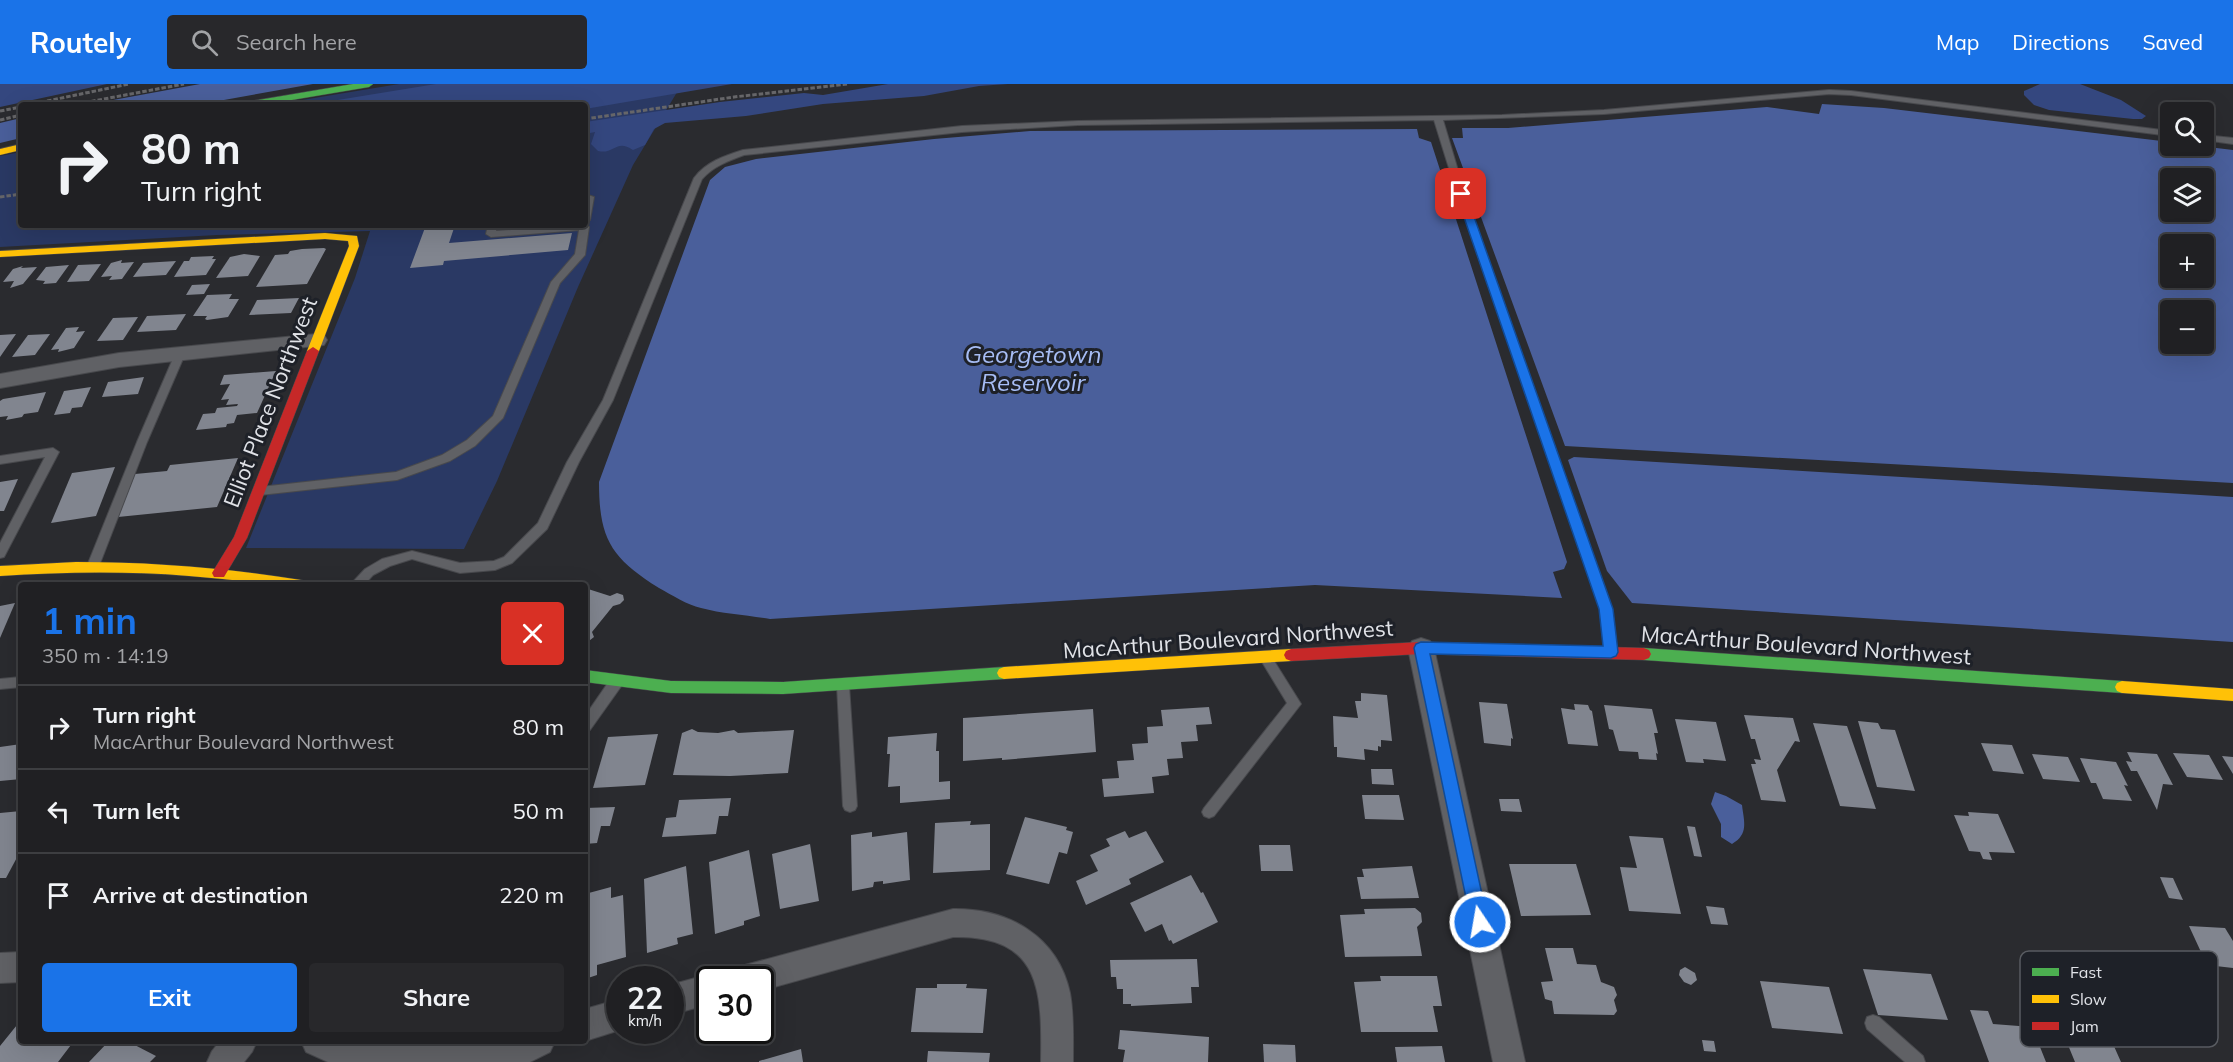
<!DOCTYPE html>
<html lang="en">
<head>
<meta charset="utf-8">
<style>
  :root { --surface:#202023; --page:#28282b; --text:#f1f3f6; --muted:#a2a3a6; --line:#3d3e41; --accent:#1a73e8 }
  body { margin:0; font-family:Mulish,sans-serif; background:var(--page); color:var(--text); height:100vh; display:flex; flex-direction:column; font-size:22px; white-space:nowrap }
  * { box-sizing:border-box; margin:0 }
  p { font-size:20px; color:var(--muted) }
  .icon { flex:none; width:33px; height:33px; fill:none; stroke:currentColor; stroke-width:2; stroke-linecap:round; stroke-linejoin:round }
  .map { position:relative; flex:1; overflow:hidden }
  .side { position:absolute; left:18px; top:498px; width:570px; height:462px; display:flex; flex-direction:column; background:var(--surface); border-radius:6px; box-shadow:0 6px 24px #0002,0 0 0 2px var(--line) }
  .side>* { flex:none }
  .banner { position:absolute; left:18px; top:18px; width:570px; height:126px; border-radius:6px; box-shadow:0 6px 24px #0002,0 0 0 2px var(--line); background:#202023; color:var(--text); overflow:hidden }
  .fabs { position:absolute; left:2160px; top:18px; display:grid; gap:12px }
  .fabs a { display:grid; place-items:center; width:54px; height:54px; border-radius:6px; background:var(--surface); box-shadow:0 6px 24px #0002,0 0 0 2px var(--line); font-size:30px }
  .speed { position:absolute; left:606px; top:882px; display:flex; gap:12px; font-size:30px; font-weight:700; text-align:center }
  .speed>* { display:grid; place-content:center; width:78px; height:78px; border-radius:50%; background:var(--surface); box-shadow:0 6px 24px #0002,0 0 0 2px var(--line); line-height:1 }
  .speed small { font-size:15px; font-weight:400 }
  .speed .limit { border:3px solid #111; border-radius:9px; background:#fff; color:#111 }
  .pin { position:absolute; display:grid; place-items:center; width:51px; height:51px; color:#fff; margin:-26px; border-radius:12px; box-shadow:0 3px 9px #0006 }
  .me { position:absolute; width:66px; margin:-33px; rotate:348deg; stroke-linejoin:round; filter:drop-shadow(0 0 4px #0008) }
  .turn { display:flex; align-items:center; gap:21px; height:126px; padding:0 24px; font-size:27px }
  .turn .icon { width:78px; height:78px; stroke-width:2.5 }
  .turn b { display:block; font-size:42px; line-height:51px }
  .round { display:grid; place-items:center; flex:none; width:63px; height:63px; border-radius:6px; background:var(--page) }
  .summary { display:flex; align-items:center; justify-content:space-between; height:102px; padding:0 24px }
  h1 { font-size:36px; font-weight:700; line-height:45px; color:var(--accent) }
  .button { display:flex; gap:12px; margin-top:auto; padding:12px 24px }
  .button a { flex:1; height:69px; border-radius:6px; background:var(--accent); color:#fff; font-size:24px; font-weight:700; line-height:69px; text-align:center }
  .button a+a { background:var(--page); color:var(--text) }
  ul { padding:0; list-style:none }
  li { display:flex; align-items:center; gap:18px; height:84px; padding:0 24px; border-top:2px solid var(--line) }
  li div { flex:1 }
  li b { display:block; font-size:22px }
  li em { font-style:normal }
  header { display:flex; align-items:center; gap:36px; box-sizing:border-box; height:84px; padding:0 30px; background:var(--accent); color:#fff }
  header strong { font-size:28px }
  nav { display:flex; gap:33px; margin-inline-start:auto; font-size:21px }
  .search { width:420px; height:54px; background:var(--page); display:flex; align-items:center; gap:15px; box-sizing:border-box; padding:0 21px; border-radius:6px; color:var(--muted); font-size:22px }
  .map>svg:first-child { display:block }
</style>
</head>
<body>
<header>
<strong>Routely</strong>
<div class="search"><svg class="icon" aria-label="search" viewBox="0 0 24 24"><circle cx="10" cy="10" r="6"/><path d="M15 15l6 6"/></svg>Search here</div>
<nav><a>Map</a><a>Directions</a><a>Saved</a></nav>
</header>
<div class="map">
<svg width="2233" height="978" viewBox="0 0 2233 978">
  <rect width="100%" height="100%" fill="#2a2b2f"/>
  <polygon fill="#2a3964" points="399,0 682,0 633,81 578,203 497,397 464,465 246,464 355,194 370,147 217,151 0,163 0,72 21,68 21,141 585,141 585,21 272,21"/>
  <g fill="#34477f">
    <polygon points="0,0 107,0 0,23"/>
    <polygon points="436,0 732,0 585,25 585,21 307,21"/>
    <path d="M888 0H1008L979 2 924 12 823 20 746 32 665 39 654 45 645 61 633 66C616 54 614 71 598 67L591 60 595 48 585 50V38L720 18 804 9 823 11Z"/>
    <polygon points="2040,0 2080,0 2121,16 2146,32 2142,35 2133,35 2049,26 2034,21 2024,11 2024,7"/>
  </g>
  <g fill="#4a5f9b" fill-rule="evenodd">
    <polygon points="200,0 313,0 196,21 86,21"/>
    <path d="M1822 20 1884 24 2170 58V62H2200L2233 66V399L1565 362 1452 54H1463L1462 44H1508L1767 23 1819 30ZM2204 94V128H2170V94ZM2204 160V194H2170V160ZM2204 226V260H2170V226Z"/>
    <polygon points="21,34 21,54 0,59 0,39"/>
    <path d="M1417 45 1419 54 1431 58 1567 478 1564 485 1553 488 1562 514 1315 501 770 535C747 531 723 530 701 524 687 521 672 511 659 504 611 474 599 455 599 398L710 96 725 83 756 75 934 55 1030 47Z"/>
    <polygon points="1574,373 2233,413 2233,558 1632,519 1607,487 1568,376"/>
    <path d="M1715 708 1726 712 1742 721C1744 738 1749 750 1732 760L1721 753V740L1711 720Z"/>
  </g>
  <g fill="#81858f">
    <polygon points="426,141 455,141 449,159 572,149 568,166 444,177 443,181 410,184"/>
    <polygon points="324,164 326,165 307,200 256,203 275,171 288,170 290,167 302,165"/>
    <polygon points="244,170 260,172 248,192 216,194 230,173"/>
    <polygon points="214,172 212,175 216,175 206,191 174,193 184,177 189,177 191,173"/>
    <polygon points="122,176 121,179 134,178 122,195 109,196 112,192 101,193 111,179"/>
    <polygon points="176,177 166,191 133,193 143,179"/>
    <polygon points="101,180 89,197 67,198 78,181"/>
    <polygon points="69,181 56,199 43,200 45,197 36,196 46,183"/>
    <polygon points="23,182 21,184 37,183 23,200 10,204 14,197 3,198 13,185"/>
    <polygon points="210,200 204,210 186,211 192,201"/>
    <polygon points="232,210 229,215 239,215 228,233 207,236 205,235 207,232 193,232 207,211"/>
    <polygon points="299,214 291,229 249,231 257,216"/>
    <polygon points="186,230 176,246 137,248 147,232"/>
    <polygon points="138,233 123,256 97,257 113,234"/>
    <polygon points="79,243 76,248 85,247 74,264 58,268 59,265 51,266 66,244"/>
    <polygon points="16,250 9,260 0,273 0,251"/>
    <polygon points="50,250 35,271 12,273 28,251"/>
    <polygon points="276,287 257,329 237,331 234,339 227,340 226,343 196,346 203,330 215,329 217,324 237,322 238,320 226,321 229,315 221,316 230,300 220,301 224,291"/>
    <polygon points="144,293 138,310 102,313 108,298"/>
    <polygon points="91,303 82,323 72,324 70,329 54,331 64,307"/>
    <polygon points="46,308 38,328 24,330 22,333 6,336 8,332 0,333 0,317 3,315"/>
    <polygon points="238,374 217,423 118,433 135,390 167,387 170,381"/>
    <polygon points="115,383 96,432 51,439 72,389"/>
    <polygon points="18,395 4,427 0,427 0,398"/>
    <polygon points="585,504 610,512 617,509 623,511 624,516 620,520 613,522 592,548 594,553 585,560"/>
    <polygon points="15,519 0,554 0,522"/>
    <polygon points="1361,609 1387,611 1392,657 1381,656 1381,663 1378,662 1378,667 1364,665 1365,676 1337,673 1337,663 1334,663 1333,632 1358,634 1355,617 1361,617"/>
    <polygon points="1479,618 1507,620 1513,655 1511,654 1511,662 1484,659"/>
    <polygon points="1574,620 1588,621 1590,626 1592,627 1598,662 1568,660 1561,624 1575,626"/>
    <polygon points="1604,621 1652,625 1658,649 1654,649 1658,670 1656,669 1657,676 1639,675 1638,668 1619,667 1613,646 1609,645"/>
    <polygon points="1209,623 1212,640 1196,641 1198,657 1181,658 1183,674 1167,675 1169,691 1152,693 1154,709 1104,713 1102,695 1119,694 1117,677 1134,676 1132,660 1148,659 1147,643 1163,642 1161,626"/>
    <polygon points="1093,625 1096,668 1002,676 1002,674 963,677 963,634"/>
    <polygon points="1744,631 1793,634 1800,658 1795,657 1777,686 1786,718 1761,716 1751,680 1756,680 1754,675 1761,676 1755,655 1751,655"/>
    <polygon points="1675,635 1716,638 1726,677 1703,675 1704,679 1686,678"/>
    <polygon points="1858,637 1878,639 1881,645 1895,646 1915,707 1877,703"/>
    <polygon points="1813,639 1847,642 1876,725 1840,722"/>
    <polygon points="692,645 698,648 718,649 734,646 738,649 794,646 788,689 730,692 673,691 682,649"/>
    <polygon points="937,649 936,667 939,667 939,698 950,697 950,715 900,719 900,702 888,703 890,670 887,670 888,653"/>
    <polygon points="658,650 645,701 593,704 608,653"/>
    <polygon points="1981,659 2012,661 2024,690 1993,687"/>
    <polygon points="21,660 21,695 0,697 0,663"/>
    <polygon points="2127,668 2157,670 2173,701 2163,700 2157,726 2137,687 2131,687 2126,677 2132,678"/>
    <polygon points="2173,669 2209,671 2223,696 2187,693"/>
    <polygon points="2032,670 2068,673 2080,698 2043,695"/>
    <polygon points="2222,672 2233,673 2233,690"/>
    <polygon points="2080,674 2116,678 2128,702 2124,701 2132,717 2103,715 2096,699 2091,699"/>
    <polygon points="1371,685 1392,685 1394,701 1372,700"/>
    <polygon points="1362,711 1399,711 1404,736 1365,735"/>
    <polygon points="731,714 728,732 719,732 716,750 662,753 666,734 676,733 679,716"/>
    <polygon points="1499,715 1519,715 1522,728 1501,727"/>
    <polygon points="615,723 610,742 601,742 597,759 585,760 585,724"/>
    <polygon points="21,727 21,766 6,794 0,794 0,729"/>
    <polygon points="1968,728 1998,730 2015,769 1989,768 1992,776 1983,775 1980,768 1969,767 1954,731 1969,732"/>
    <polygon points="1025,733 1067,743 1066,746 1073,748 1067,770 1059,768 1049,800 1006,790"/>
    <polygon points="971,737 970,741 990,740 990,786 933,789 935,739"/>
    <polygon points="1687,742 1695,743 1702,773 1694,772"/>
    <polygon points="1125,747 1129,754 1146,747 1164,778 1129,795 1131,800 1086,821 1076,797 1098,787 1090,771 1110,762 1106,755"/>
    <polygon points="872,748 872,753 907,748 910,796 883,800 883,797 874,798 873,803 852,807 851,751"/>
    <polygon points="1629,752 1663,754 1681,830 1629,827 1620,783 1637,784"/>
    <polygon points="810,760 819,817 780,825 772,770"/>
    <polygon points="1259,761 1290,761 1293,787 1261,787"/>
    <polygon points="749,766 760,832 744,837 744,841 715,850 709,778"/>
    <polygon points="1509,780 1576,780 1591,831 1521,832"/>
    <polygon points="686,782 693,850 677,854 678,860 647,869 644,795"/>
    <polygon points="1412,782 1419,814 1361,815 1357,793 1364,793 1362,785"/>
    <polygon points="1191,791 1201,809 1203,808 1218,838 1173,860 1171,856 1169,857 1162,840 1145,848 1130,819"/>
    <polygon points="2160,793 2173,794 2183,816 2169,814"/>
    <polygon points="611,803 611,814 623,811 626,873 597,881 597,891 585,895 585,810"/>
    <polygon points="1706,822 1724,824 1728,841 1711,840"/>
    <polygon points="1415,824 1421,829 1422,838 1417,843 1422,872 1345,873 1340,831 1365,830 1364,825"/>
    <polygon points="2189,842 2225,844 2233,857 2233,884 2207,881"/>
    <polygon points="1545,864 1573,864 1577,880 1596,881 1601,898 1614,903 1617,911 1614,916 1617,927 1614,931 1554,930 1552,917 1545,915 1541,898 1553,897"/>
    <polygon points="1197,875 1199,903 1191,903 1192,919 1131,922 1131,920 1123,920 1123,905 1117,905 1116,893 1111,893 1110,876"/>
    <polygon points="1685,883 1695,889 1697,896 1691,901 1684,898 1679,891 1680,886"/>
    <polygon points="1863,885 1931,890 1948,936 1878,931"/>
    <polygon points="1380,892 1437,892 1442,922 1433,922 1438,948 1361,948 1354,898 1381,897"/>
    <polygon points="1760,897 1829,903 1843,950 1772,944"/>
    <polygon points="937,900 967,900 966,904 987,905 983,949 911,948 916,904 937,904"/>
    <polygon points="2045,906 2067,908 2076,929 2084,930 2075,908 2099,911 2112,942 2105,942 2121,978 2075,978 2068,961 2060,961 2047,932 2056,932"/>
    <polygon points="1970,926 1988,927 1993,940 2032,943 2046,978 1989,978"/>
    <polygon points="21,936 21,957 74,957 58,978 0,978 0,962"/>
    <polygon points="1120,946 1209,953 1208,978 1123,978 1125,966 1118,965"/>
    <polygon points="1702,956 1714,957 1716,968 1704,967"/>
    <polygon points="109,957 127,957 156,972 150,978 89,978"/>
    <polygon points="1263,960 1295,961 1296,978 1264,978"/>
    <polygon points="1442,962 1445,978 1397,978 1395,963"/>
    <polygon points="801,965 803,978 759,978 759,977"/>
    <polygon points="928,967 990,969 989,978 927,978"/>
  </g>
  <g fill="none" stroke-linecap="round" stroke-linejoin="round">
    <defs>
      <g id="lane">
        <path d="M1829 6 1851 7 2170 47V52L1851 11 1829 10 1604 30 1443 36 1465 110 1612 525 1617 568 1615 572H1607L1605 568 1600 525 1457 110 1434 36 1078 41 962 48 744 71C728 77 714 82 702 95L613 316 579 378 547 445 512 479 495 486 460 489 412 475 390 482 373 491 364 501H350L365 485 382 475 412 467 460 479 494 477 504 473 538 439 567 378 603 316 694 94C706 78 724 72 743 66L962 42 1078 37 1502 31 1604 26Z"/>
        <polygon points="2204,51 2233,54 2233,60 2204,56"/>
        <polygon points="585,110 594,113 590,136 585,139 589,143 585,171 560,199 503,334 475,362 450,377 397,396 260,411 256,410 254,407 260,403 396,388 442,371 467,356 493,332 551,198 575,170 579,146 491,153 486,150 488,141 498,141 496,147 585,141"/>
        <polygon points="180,267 185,270 147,358 99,482 97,485 89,485 87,482 137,358 175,270"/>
        <polygon points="53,364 59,368 4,473 0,474 0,459 45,373 0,380 0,372"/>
        <polygon points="1265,568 1269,569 1301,620 1214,732 1209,734 1204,732 1202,728 1204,724 1287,619 1259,573 1261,569"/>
        <polygon points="617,592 622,593 623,597 622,601 590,646 585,648 585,632 612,593"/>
        <polygon points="21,593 21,603 0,605 0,595"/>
        <polygon points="843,596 848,597 849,601 857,722 855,726 850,728 845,726 843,722 837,601 838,597"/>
        <polygon points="1873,931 1879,933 1923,972 1925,978 1905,978 1867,945 1865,939 1867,933"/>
      </g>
      <g id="street">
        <polygon points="317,250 324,251 327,256 324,261 119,283 0,304 0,290 119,269"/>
        <polygon points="1421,554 1430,557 1434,564 1525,978 1493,978 1408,564 1412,557"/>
        <path d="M953 825C1008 824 1058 852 1070 909 1074 931 1073 955 1073 978H1041C1042 908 1042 851 953 853L760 907V896H730L734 885 745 881Z"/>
        <polygon points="21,868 21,898 0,899 0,869"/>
        <polygon points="710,890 721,896 710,896 710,920 670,931 670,901"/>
        <polygon points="620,915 620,946 585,957 585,925"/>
        <polygon points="220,957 257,957 252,968 244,978 207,978 212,967"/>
        <polygon points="301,957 452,960 555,957 550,968 530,978 328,978 306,968"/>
      </g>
      <g id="fast">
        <polygon points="353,0 373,0 369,3 262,21 241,21 246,18"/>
        <polygon points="1644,564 2122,597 2127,599 2129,603 2127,607 2122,609 1644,576 1639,574 1637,570 1639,566"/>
        <polygon points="1004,583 1009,585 1011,589 1009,593 1004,595 783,610 671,609 585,598 585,586 671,597 783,598"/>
      </g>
      <g id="slow">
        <polygon points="21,60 21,66 0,71 0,65"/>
        <polygon points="325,149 357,152 359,162 319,267 313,271 307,267 349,162 348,157 325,155 0,173 0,167"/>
        <path d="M76 478C152 478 226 484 301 496L306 497 308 501C268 501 229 495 189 492 126 487 63 488 0 492V482Z"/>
        <polygon points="1291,565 1296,567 1298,571 1296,575 1291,577 1004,595 999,593 997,589 999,585 1004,583"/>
        <polygon points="2122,597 2233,605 2233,617 2122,609 2117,607 2115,603 2117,599"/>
      </g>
      <g id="jam">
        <polygon points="313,263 319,267 247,454 224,493 214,493 212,489 234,453 307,267"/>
        <polygon points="1421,558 1644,564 1649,566 1651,570 1649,574 1644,576 1421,570 1291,577 1286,575 1284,571 1286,567 1291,565"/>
      </g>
    </defs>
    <use href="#lane" stroke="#48494d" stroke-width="2"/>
    <use href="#street" stroke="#48494d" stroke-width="2"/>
    <use href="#fast" stroke="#48494d" stroke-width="1"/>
    <use href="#slow" stroke="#48494d" stroke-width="1"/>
    <use href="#jam" stroke="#48494d" stroke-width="1"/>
    <g stroke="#666669" stroke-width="3" stroke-dasharray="4.5 2" stroke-linecap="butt">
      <polyline points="28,21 129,0"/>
      <polyline points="72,21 184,0"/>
      <polyline points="0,27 21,23"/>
      <polyline points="585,35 734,13 847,0"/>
      <polyline points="0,36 21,31"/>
      <polyline points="0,113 21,110"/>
    </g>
    <use href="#lane" fill="#606165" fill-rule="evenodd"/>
    <use href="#street" fill="#606165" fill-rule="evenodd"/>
    <use href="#fast" fill="#4caf50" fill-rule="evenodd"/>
    <use href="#slow" fill="#ffc107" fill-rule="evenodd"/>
    <use href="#jam" fill="#c62828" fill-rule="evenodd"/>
  </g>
  <polygon fill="#1a73e8" stroke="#114b97" stroke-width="1.5" points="1461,107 1466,110 1613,525 1618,568 1616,572 1611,574 1430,570 1488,838 1486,844 1480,846 1474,844 1471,838 1414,564 1416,560 1421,558 1603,562 1599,525 1456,110"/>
  <g text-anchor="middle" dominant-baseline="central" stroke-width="6" stroke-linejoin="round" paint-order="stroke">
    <g font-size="22" fill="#e0e2e7" stroke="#1e2128">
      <text transform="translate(270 318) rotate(-69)">Elliot Place Northwest</text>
      <text transform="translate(1228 555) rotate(-4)">MacArthur Boulevard Northwest</text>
      <text transform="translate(1806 561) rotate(4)">MacArthur Boulevard Northwest</text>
    </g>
    <g font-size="24" font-style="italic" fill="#a7bdf5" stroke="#1e2128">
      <text x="1033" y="270">Georgetown<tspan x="1033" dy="28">Reservoir</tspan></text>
    </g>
  </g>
  <rect x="2020" y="867" width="198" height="96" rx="9" fill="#1e2128" stroke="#585b61" stroke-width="1.5"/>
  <rect x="2032" y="884" width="27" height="8" fill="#4caf50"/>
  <rect x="2032" y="911" width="27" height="8" fill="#ffc107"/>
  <rect x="2032" y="938" width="27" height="8" fill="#c62828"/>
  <g font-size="16" fill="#e0e2e7">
    <text x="2070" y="894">Fast</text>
    <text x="2070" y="921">Slow</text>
    <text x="2070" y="948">Jam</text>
  </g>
</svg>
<div class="fabs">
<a><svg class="icon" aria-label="search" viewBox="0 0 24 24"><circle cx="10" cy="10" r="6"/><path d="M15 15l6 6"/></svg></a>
<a><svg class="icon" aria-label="layers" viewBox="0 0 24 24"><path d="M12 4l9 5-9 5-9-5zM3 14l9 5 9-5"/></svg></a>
<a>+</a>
<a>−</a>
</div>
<div class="speed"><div>22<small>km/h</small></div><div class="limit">30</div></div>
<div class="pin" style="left:1461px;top:110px;background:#d93025"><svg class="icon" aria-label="arrive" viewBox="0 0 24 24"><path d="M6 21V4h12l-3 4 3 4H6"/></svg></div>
<svg class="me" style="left:1480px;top:838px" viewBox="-20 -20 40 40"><circle r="17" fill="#1a73e8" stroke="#fff" stroke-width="3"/><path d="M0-11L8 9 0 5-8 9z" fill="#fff"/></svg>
<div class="banner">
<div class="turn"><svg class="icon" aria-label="right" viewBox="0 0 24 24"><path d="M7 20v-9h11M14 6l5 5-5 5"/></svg><div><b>80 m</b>Turn right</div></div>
</div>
<section class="side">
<div class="summary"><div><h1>1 min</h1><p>350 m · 14:19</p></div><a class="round" style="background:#d93025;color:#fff"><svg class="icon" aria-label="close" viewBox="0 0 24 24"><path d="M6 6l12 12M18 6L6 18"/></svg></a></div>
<ul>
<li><svg class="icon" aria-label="right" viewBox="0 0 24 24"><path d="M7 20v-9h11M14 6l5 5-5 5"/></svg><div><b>Turn right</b><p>MacArthur Boulevard Northwest</p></div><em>80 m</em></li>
<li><svg class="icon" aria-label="left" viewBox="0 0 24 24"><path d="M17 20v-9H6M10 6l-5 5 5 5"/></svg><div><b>Turn left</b></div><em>50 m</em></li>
<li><svg class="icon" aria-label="arrive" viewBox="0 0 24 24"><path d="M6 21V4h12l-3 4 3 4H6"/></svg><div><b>Arrive at destination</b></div><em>220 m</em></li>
</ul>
<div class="button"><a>Exit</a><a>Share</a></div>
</section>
</div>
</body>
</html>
